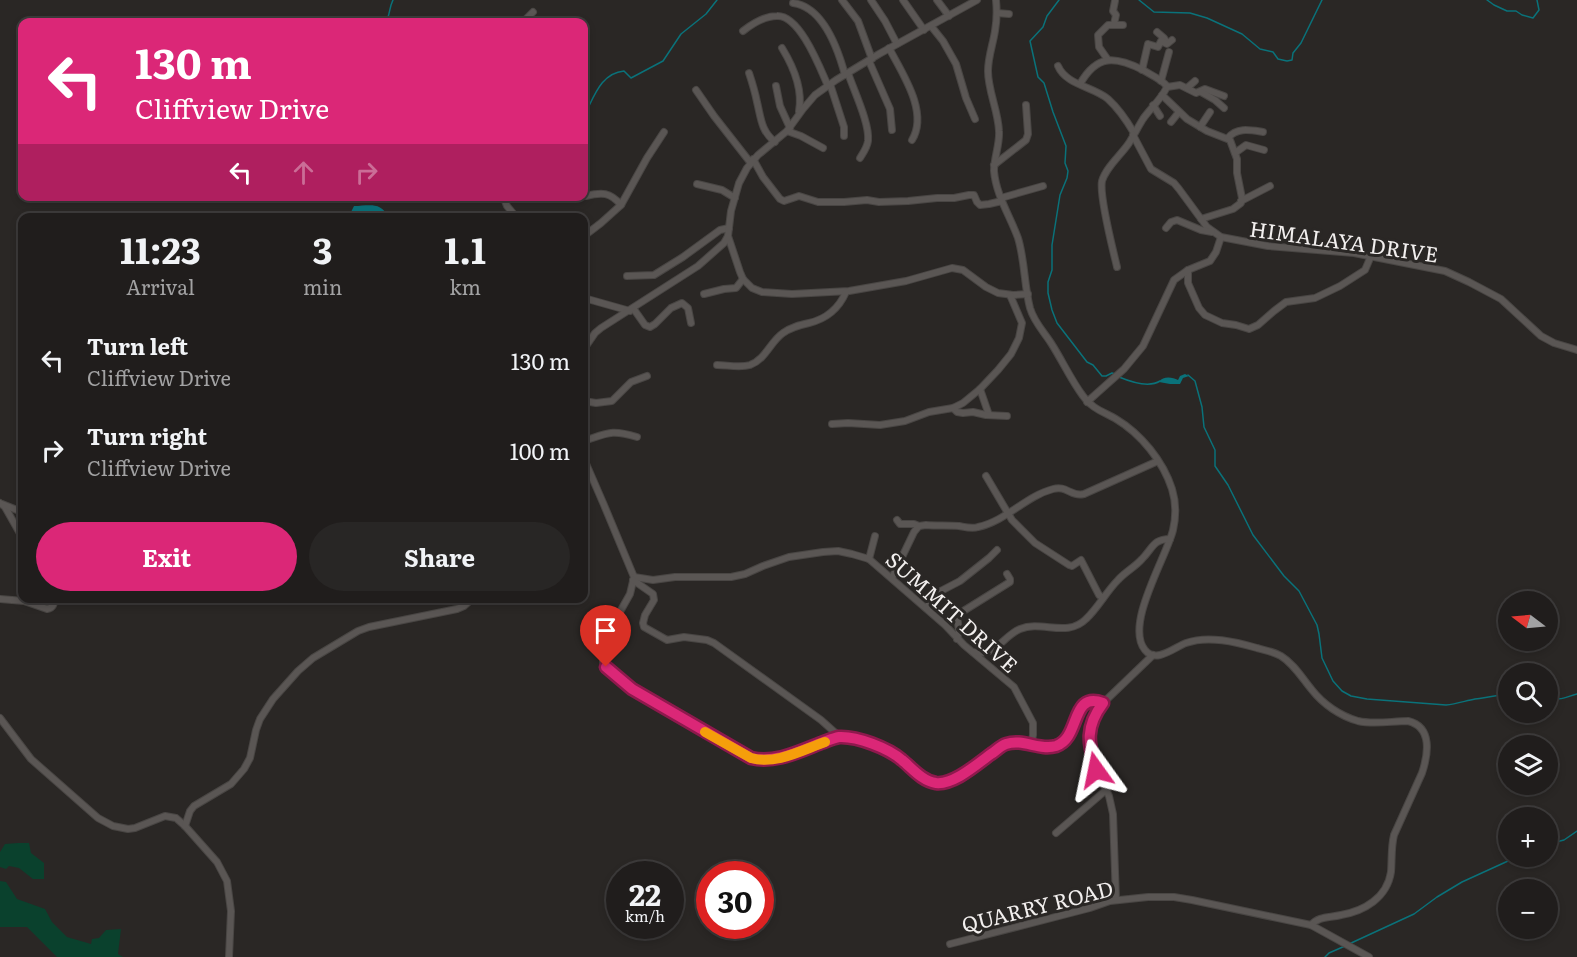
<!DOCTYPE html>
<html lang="en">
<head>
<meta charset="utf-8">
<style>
  :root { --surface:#201d1c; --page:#282625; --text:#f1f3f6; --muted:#a2a2a3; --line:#3d3b3b; --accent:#db2777 }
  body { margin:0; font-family:Literata,serif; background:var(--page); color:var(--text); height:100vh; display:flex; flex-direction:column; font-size:22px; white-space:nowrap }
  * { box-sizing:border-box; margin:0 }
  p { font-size:20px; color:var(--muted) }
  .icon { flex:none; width:33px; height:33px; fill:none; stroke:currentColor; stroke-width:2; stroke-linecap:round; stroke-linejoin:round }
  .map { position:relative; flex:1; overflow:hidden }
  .panel { position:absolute; left:18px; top:213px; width:570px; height:390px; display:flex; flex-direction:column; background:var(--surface); border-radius:12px; box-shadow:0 3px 9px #0003,0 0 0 2px var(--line) }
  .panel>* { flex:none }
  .banner { position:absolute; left:18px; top:18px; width:570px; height:183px; border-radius:12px; box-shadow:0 3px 9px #0003,0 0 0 2px var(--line); background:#db2777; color:#fff; overflow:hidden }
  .needle { width:39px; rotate:286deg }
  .fabs { position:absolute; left:1498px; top:591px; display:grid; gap:12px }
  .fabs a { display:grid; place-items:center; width:60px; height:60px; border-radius:50%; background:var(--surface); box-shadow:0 3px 9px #0003,0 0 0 2px var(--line); font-size:30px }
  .speed { position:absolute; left:606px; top:861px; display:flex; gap:12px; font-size:30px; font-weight:700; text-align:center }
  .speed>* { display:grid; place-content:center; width:78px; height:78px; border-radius:50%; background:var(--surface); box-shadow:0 3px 9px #0003,0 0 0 2px var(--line); line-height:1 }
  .speed small { font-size:15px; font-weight:400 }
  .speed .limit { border:9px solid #d22; background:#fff; color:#111 }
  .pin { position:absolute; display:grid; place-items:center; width:51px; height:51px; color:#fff; margin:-62px -26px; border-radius:50% 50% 50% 0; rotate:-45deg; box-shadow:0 0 6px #0007 }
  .pin .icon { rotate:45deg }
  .me { position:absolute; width:66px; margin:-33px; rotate:348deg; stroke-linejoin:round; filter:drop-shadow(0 0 4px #0008) }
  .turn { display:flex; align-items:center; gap:21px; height:126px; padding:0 18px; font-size:27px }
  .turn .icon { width:78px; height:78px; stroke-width:2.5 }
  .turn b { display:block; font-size:42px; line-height:51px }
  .lanes { display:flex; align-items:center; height:57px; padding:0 18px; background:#0003; justify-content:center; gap:30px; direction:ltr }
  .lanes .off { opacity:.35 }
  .eta { display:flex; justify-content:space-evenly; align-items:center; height:102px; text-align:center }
  .eta b { font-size:36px; font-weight:700; line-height:42px }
  .button { display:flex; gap:12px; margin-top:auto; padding:12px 18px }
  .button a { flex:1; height:69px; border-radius:36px; background:var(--accent); color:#fff; font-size:24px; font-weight:700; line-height:69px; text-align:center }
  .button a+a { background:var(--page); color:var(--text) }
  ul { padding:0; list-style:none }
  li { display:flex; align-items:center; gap:18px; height:90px; padding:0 18px }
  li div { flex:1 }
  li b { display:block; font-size:22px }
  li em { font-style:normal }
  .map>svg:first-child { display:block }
</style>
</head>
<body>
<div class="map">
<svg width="1577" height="957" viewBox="0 0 1577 957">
  <rect width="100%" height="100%" fill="#2a2725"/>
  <g fill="#0a412d">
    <polygon points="18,843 29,843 31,853 44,863 44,879 33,879 19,868 9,866 6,869 0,867 0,852 5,844"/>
    <polygon points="0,881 6,882 17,899 45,909 52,922 67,937 91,944 92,939 99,938 106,930 121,929 118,954 123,957 57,957 27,927 0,927"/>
  </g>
  <g fill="#0a727a">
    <path d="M354 206C368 206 381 201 388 217H357L351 212Z"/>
    <path d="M1185 374 1189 376 1183 378 1180 384H1170L1159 382C1163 376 1172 377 1178 380L1180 376Z"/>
  </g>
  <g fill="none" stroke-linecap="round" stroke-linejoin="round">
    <g stroke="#0a727a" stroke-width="1.5">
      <polyline points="1059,0 1047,16 1043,27 1030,41 1038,77 1044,83 1053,112 1066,146 1065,163 1068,171 1067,178 1060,195 1052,245 1052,270 1048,282 1048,293 1052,310 1057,323 1087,362 1093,365 1102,376 1106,376 1112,373 1115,374"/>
      <polyline points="1139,0 1154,12 1190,13 1207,18 1242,34 1260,49 1273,52 1278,59 1287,61 1292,60 1293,53 1301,43 1322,0"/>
      <polyline points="1487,0 1494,5 1507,11 1516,11 1522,15 1533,18 1539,10 1537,0"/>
      <path d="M386 22C390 15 389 8 393 0"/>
      <path d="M584 114H585C594 97 601 73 624 71L631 78 663 61 681 34 706 14 717 0"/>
      <polyline points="373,196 379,200"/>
      <polyline points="525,199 527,196"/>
      <path d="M1188 375 1195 381 1202 407 1204 427 1215 450V466L1228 485 1253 535 1284 576 1299 591 1317 625 1319 634 1322 658 1333 681 1342 691 1351 696 1367 699 1446 705C1456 704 1465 701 1475 699 1487 697 1498 696 1509 693"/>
      <path d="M1119 377C1131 382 1149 388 1160 381"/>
      <path d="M1548 696C1560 702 1565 697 1577 694"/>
      <polyline points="1548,844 1564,840 1577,831"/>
      <polyline points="1349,944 1414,914 1437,897 1462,882 1519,856"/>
      <polyline points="1325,957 1329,953 1345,946"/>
    </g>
    <defs>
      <g id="minor">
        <polyline points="842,0 858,21 872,59"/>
        <polyline points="871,0 885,21 897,44"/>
        <polyline points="903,0 924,30"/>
        <polyline points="937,0 949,16"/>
        <path d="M996 0C997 10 997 20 995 31 993 44 988 57 988 71 988 91 998 110 999 131 1000 144 994 157 994 171 996 195 1010 216 1018 238 1025 261 1024 285 1030 308 1034 322 1044 332 1051 343 1062 360 1071 380 1083 396 1091 408 1104 412 1116 419 1141 434 1163 461 1172 489 1176 502 1176 517 1173 530 1167 556 1124 625 1145 650 1156 664 1175 647 1186 643 1208 635 1236 642 1257 648 1265 650 1274 652 1281 656 1294 664 1302 678 1312 690 1323 704 1340 716 1358 721 1374 725 1392 721 1408 721 1433 727 1428 755 1422 773L1394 835C1391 847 1392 859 1391 872 1387 898 1364 911 1341 915 1329 918 1319 916 1311 925"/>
        <path d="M793 3C823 7 838 49 845 75"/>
        <polyline points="997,13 1009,14"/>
        <polyline points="523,22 533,12"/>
        <polyline points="1114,24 1116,15 1113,11 1115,1"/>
        <polyline points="931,26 943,41 956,64 966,98 975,119"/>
        <path d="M743 31C752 24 764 16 777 16 800 15 820 68 828 86"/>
        <polyline points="1157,32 1164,38 1167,43"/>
        <path d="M782 48C793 66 803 89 799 111"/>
        <path d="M889 48C902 73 929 112 912 140"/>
        <polyline points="1108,60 1099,47 1098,35 1108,25 1123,25"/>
        <polyline points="869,61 890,109 892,130"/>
        <path d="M1058 66C1066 85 1094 87 1108 99 1119 109 1127 121 1134 133"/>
        <polyline points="1142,70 1148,44 1158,47 1161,41 1167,44 1172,40"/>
        <path d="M749 73C752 82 755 92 757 102 761 118 761 131 775 142"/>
        <path d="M848 73C854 91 870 124 868 141 867 148 863 153 860 158"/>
        <polyline points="1161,81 1169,52"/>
        <polyline points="830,84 844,127 844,136"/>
        <path d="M1080 84C1097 54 1115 56 1143 70 1151 75 1161 79 1167 86 1165 95 1149 110 1143 119 1138 127 1134 135 1129 143 1121 155 1106 167 1102 181 1099 196 1113 250 1117 267"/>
        <polyline points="776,86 780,106 790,128"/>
        <polyline points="1167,87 1180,85 1196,93 1205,89 1224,96"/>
        <polyline points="1187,88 1195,81"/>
        <polyline points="696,90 714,116 750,162"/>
        <polyline points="1201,92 1215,100 1224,108"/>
        <polyline points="1162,95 1187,119 1207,131 1230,140 1237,159 1237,173 1242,198 1241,203 1233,209 1201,219"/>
        <polyline points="1153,105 1160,116"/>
        <polyline points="1171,122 1179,112"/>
        <polyline points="1200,127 1210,112"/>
        <polyline points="787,131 801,136 823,148"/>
        <polyline points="1133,135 1151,169 1174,183 1179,189 1207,227 1221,237 1268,246 1354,253 1445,271 1469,282 1501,299 1541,336 1554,343 1577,350"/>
        <path d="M1228 138C1237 127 1250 130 1263 132"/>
        <polyline points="1235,153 1246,145 1264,150"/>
        <polyline points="753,159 763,177 780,199 784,201 799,196 818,202 844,202 867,200 879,202 908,201 937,198 954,198 969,195 974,195 977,202 980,205 989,204 1002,201"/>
        <polyline points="994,165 1026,140 1028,134 1026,105"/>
        <polyline points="697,184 722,190 735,198"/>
        <polyline points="503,196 507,206 517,218"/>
        <path d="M586 196C602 192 610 192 621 205"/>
        <polyline points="1001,198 1043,186"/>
        <polyline points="1241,201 1270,186"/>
        <polyline points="1166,228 1171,222 1177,220 1201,230 1212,232"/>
        <polyline points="584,236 601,223 621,205 647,158 664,132"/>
        <polyline points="728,236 740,272 743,279 752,288 762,292 792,294 849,291 906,281 952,268 963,270 986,287 998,293 1013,295 1028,294"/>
        <polyline points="1188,270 1188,283 1199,308 1205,315 1222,323 1236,325 1249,329 1258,325 1274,311 1286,302 1315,298 1340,286 1365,270 1371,256"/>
        <polyline points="627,276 654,275 683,257 720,230 729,228"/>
        <polyline points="704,294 724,289 736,288 743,279"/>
        <polyline points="584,298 630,311"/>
        <polyline points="633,308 645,325 650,327 655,324 671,308 682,303 688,308 691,323"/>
        <polyline points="584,349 595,333 601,328 698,266 724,243 728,236 731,211 739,183 747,168 758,155 787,131 803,109 815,95 836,80 879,54 977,0"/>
        <path d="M717 365C727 365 740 368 750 365 766 359 770 342 783 333 791 327 800 325 809 323 826 319 839 308 846 292"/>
        <polyline points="980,389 989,415"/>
        <polyline points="584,401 596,403 612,401 631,382 647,376"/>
        <polyline points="1087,402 1124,369 1143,346 1174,280 1188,270 1210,261 1216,252 1221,237"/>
        <polyline points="953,408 957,412 963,413 973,412 986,415 1007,416"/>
        <polyline points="832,424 848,423 880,425 905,421 929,412 953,408 963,403 980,389 998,370 1011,354 1019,338 1022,323 1010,295"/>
        <path d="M584 441C608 433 611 429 637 437"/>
        <path d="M584 459 604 505 634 577 630 594 612 626 604 652 603 662 610 670 632 689 751 758C773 764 797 752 817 744 824 742 831 738 839 737 857 736 888 748 902 760 912 768 922 781 936 783 954 785 977 764 991 754 996 751 1000 746 1006 744 1023 738 1039 751 1056 746 1081 738 1070 691 1103 703"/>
        <polyline points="986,476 1012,520 1035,543 1069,565 1072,566 1081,560 1099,595 1103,598"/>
        <polyline points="0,503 5,507 22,537"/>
        <polyline points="2,504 22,512"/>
        <polyline points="897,520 900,524 914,524 919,526"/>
        <polyline points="869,559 875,536"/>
        <polyline points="634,577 653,580 675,577 731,577 745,574 763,566 789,557 823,552 838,551 852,554 869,559 945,625 964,645 1014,687 1033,723 1033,735 1031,744"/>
        <path d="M892 578 914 532 919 526 926 525C937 526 948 525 959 526 965 527 972 529 978 527 1006 521 1026 496 1053 489 1067 485 1070 497 1084 494L1158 461"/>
        <polyline points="633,580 653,594 654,600 645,615 643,623 644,627 667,640 684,637 707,640 714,643 821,720 840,737"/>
        <path d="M0 599 24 601 47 609C53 608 55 604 53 598"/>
        <polyline points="926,608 937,593 960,581 989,558 997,550"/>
        <polyline points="957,639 959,631 957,615 1010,582 1010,579 1007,574"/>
        <path d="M973 652C995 658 1003 636 1020 629 1042 620 1067 638 1086 619 1098 608 1106 592 1118 580 1125 572 1135 567 1142 559 1153 548 1153 539 1170 539"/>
        <polyline points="0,718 31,759 98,818 113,826 128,829 135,828 165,816 176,818 185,826 217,862 227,881 231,911 229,957"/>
        <polyline points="185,826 190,811 194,806 231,784 244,769 250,758 256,730 260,719 273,699 298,671 313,658 358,631 369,627 457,609 464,606 473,598"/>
        <polyline points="1056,833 1106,790"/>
        <polyline points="1116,900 1113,814 1109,796 1097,770 1092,754 1090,728 1092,719 1103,703 1153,655"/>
        <polyline points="950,944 1090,908 1110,901 1148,897 1174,897 1192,900 1311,925 1369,957"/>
      </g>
    </defs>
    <use href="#minor" stroke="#494644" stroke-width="8"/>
    <use href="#minor" stroke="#5a5654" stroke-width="6"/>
  </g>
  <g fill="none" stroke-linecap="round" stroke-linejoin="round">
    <defs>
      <path id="route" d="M606 667 632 689 751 758C775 764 800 751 821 743 827 741 833 738 839 737 857 736 888 748 902 760 912 768 922 781 936 783 954 785 977 764 991 754 996 751 1000 746 1006 744 1023 738 1039 751 1056 746 1081 738 1070 691 1103 703 1085 727 1088 743 1096 770"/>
    </defs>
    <use href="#route" stroke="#8e194d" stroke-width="15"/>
    <use href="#route" stroke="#db2777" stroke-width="10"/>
    <path stroke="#f59e0b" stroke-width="10" d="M705 732 751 758C776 765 802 750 825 742"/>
  </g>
  <g text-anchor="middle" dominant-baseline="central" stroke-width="6" stroke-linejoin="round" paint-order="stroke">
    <g font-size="21" fill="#f2efee" stroke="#2a2725">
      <text transform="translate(1344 240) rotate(8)">HIMALAYA DRIVE</text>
      <text transform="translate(953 611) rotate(42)">SUMMIT DRIVE</text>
      <text transform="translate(1037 905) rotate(-14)">QUARRY ROAD</text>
    </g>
  </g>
</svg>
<div class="fabs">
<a><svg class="needle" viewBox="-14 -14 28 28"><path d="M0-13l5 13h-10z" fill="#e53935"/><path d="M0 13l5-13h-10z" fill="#a2a2a3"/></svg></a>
<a><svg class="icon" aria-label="search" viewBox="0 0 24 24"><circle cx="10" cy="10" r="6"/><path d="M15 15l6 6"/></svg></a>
<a><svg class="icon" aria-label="layers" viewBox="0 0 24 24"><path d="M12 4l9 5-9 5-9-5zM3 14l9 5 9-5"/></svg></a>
<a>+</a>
<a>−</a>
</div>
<div class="speed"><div>22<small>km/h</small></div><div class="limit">30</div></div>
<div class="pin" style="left:606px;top:667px;background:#d93025"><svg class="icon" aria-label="arrive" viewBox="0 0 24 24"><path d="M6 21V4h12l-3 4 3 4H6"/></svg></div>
<svg class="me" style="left:1096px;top:770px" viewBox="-20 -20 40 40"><path d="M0-17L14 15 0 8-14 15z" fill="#db2777" stroke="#fff" stroke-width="4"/></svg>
<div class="banner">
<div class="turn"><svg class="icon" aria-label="left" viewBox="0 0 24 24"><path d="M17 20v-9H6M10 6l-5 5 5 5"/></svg><div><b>130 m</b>Cliffview Drive</div></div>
<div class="lanes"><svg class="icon" aria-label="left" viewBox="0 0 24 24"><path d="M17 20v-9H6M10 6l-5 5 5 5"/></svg><svg class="icon off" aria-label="ahead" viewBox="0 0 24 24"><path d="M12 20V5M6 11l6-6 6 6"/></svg><svg class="icon off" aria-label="right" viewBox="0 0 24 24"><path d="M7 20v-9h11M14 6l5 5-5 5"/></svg></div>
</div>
<section class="panel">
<div class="eta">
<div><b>11:23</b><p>Arrival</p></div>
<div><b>3</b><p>min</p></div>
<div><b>1.1</b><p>km</p></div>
</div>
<ul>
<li><svg class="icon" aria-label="left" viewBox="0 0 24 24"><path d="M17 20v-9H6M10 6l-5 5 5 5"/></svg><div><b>Turn left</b><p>Cliffview Drive</p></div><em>130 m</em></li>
<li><svg class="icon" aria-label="right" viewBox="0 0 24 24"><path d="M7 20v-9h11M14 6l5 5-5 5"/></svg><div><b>Turn right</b><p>Cliffview Drive</p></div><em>100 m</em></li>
</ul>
<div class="button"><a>Exit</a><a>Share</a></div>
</section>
</div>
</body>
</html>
